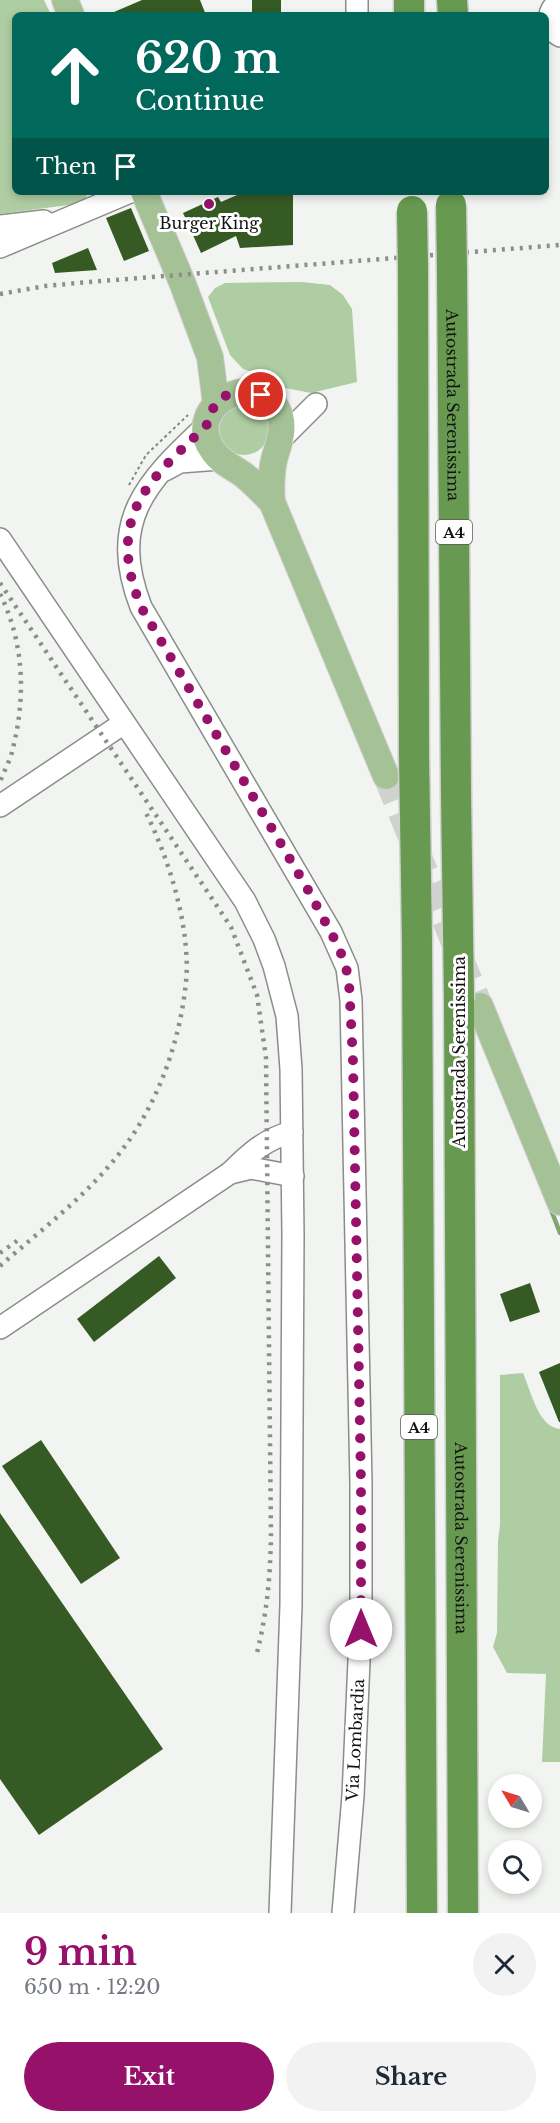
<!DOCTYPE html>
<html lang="en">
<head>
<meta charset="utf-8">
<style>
  :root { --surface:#fff; --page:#f2f2f3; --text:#1f2937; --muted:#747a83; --accent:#96126a }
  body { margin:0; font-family:"Libre Baskerville",serif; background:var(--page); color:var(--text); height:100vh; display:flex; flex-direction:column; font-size:22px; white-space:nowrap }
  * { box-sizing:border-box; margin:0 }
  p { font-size:20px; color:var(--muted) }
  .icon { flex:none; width:33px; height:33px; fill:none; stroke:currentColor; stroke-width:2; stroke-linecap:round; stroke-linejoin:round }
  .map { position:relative; height:1913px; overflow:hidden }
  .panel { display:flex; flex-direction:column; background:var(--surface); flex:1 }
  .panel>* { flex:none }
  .hud { position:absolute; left:12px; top:12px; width:537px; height:183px; border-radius:9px; box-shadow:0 3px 9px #0003; background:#00695c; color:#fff; overflow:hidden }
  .needle { width:39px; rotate:308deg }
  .tools { position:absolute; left:488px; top:1774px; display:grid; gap:12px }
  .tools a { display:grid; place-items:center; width:54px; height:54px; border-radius:50%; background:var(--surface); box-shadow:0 3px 9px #0003; font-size:30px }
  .pin { position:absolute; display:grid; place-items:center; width:51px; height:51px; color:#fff; margin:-26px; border:3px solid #fff; border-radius:50%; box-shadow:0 2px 6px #0007 }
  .me { position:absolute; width:66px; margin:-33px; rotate:0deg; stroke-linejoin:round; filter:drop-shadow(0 0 4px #0008) }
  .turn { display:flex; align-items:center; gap:21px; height:126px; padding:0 24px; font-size:27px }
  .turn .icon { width:78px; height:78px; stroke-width:2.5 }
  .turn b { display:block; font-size:42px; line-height:51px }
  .then { display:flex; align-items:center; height:57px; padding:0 24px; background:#0003; gap:12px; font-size:22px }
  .round { display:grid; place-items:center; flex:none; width:63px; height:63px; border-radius:32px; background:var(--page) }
  .head { display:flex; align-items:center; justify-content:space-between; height:102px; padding:0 24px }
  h1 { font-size:36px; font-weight:700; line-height:45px; color:var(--accent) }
  .cta { display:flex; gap:12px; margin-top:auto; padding:12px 24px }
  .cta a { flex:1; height:69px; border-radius:36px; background:var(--accent); color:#fff; font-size:24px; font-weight:700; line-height:69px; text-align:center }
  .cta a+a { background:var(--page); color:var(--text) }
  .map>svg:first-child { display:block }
</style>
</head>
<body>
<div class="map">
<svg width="560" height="1913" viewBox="0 0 560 1913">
  <rect width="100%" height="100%" fill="#f1f4f0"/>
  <g fill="#afcda3">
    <polygon points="0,0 44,0 51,15 15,15 15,192 88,192 84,203 0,214"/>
    <polygon points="302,282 330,285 343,295 352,309 357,382 311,393 275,386 258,374 243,369 230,355 208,297 215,288 225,283"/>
    <circle cx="244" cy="430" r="25"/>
    <path d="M523 1373C531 1391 538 1427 560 1429V1762H542L546 1674 507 1673 493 1647 497 1633 498 1541 500 1525V1375Z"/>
  </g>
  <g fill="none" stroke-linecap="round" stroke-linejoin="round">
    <polyline stroke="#7ea76d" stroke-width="4.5" points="550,1207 560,1233"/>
  </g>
  <g fill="#355a23">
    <polygon points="142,0 200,0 206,15 107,15"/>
    <rect x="252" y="0" width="29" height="15"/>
    <polygon points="244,192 293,192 293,245 240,248 236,236 201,253 183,213 218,197 221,202"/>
    <polygon points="131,208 149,251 124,261 106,218"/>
    <polygon points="88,248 97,270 55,273 52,263"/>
    <polygon points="159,1256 176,1278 94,1342 77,1319"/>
    <polygon points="530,1283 540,1312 510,1322 500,1294"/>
    <polygon points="560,1363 560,1422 559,1422 539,1372"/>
    <polygon points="41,1440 120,1558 81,1584 2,1466"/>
    <polygon points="0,1513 163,1749 39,1835 0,1779"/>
  </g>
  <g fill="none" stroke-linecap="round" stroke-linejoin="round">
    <polyline stroke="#d0d2cf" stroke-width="26" stroke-dasharray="26 13" stroke-linecap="butt" points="386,776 480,1006"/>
    <defs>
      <g id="minor">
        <path d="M560 1C546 11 546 27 560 36"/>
        <polyline points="357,15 357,0"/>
        <polyline points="0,226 44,221"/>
        <polyline points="0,247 130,192"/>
        <path d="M206 426C145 483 108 521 141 607L331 932 347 968 351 1000 361 1484V1616L353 1796 343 1913"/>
        <polyline points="281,439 316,404"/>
        <polyline points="165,470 180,462 219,459"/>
        <polyline points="0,539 245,901 264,939 274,966 287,1016 291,1069 293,1235 291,1605 280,1913"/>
        <polyline points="0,806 124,723"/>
        <polyline points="230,1173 251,1168 293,1176"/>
        <path d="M0 1328 230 1173C249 1154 265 1139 292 1132"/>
      </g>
      <g id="major">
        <polyline points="65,0 71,15"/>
        <polyline points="144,192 182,282 210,357 216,404"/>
        <path d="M272 502C263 493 255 484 245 476 235 468 221 463 213 451 180 405 262 364 280 416 285 434 276 448 273 465 271 478 271 490 272 502L386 776"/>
        <polyline points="480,1006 560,1202"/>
      </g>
      <g id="highway">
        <polyline points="452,0 453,15"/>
        <polyline points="409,15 409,0"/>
        <polyline points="413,269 414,755"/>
        <path id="s1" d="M452 271 456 794"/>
        <polyline points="417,941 422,1913"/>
        <path id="s2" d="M459 1000 463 1913"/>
      </g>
    </defs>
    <use href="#minor" stroke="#8a8d89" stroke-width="24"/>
    <use href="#major" stroke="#d0d0d0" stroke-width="28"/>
    <use href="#highway" stroke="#d0d0d0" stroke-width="33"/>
    <polyline stroke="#838582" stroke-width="2" stroke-dasharray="3 3" stroke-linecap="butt" points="129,485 146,455 188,415"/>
    <use href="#minor" stroke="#fff" stroke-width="21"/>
    <use href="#major" stroke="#a4c296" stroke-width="26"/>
    <use href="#highway" stroke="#679a50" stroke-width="30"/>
    <g stroke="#8b8e8b" stroke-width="4.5" stroke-dasharray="3 6" stroke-linecap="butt">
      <polyline points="0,294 45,286 89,282 560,245"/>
      <path d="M0 583 231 927 257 995 266 1058 271 1536C270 1581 267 1613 256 1657"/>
      <path d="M0 594C24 642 26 696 13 748 11 759 4 771 0 782"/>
      <polyline points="0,1253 21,1238"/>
      <path d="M0 1266C42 1229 88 1195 122 1150 158 1103 180 1042 186 982 191 929 169 858 145 811"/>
    </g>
    <defs>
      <g id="highway-bridge">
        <polyline points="451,205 452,271"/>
        <polyline points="412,211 413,269"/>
        <polyline points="414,755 417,941"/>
        <polyline points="456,794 459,1000"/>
      </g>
    </defs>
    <use href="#highway-bridge" stroke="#d0d0d0" stroke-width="33" stroke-linecap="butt"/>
    <use href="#highway-bridge" stroke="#679a50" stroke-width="30"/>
  </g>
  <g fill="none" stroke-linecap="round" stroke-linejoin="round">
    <path stroke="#96126a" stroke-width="10" stroke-dasharray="0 18" d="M261 395C249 392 237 390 225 396 210 405 213 414 206 426 202 432 194 437 189 442 169 462 144 485 134 513 122 545 129 577 141 607L307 888 337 944 345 963 349 982 353 1061 361 1484V1629"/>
  </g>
  <circle fill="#96126a" stroke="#fff" stroke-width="2" cx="209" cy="204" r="6"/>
  <g text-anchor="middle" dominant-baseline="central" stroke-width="6" stroke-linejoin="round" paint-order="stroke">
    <g fill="#fff" stroke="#595a59" stroke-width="1.5">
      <rect x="436" y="520" width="36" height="24" rx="4.5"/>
      <rect x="401" y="1415" width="36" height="24" rx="4.5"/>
    </g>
    <g font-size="15" font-weight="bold" fill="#121312">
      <text x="454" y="532">A4</text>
      <text x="419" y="1427">A4</text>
    </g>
    <g font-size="16" fill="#121312" stroke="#fff">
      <text x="209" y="223">Burger King</text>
    </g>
    <g font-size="16" fill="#121312" stroke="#fff">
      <text stroke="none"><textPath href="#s1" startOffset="134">Autostrada Serenissima</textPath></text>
      <text transform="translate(459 1052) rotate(-90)">Autostrada Serenissima</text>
      <text stroke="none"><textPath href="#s2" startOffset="538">Autostrada Serenissima</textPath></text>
      <text transform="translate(355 1740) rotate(-87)">Via Lombardia</text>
    </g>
  </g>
</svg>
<div class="tools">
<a><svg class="needle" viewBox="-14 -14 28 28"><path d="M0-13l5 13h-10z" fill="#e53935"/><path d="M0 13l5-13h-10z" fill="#747a83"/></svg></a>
<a><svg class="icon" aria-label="search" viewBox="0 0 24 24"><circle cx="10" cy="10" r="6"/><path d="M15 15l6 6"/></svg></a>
</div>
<div class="pin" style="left:261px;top:395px;background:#d93025"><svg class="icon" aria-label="arrive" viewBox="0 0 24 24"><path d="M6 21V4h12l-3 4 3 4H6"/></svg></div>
<svg class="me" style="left:361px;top:1629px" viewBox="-20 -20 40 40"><circle r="19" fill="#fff"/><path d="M0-13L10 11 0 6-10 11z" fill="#96126a"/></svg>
<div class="hud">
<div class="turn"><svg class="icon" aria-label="ahead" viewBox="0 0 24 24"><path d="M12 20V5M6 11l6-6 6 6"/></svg><div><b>620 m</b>Continue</div></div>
<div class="then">Then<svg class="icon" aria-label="arrive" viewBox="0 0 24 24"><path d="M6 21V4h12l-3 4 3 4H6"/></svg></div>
</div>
</div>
<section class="panel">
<div class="head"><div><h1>9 min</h1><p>650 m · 12:20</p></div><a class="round"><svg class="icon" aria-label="close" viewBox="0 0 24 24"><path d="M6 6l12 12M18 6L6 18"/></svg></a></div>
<div class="cta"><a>Exit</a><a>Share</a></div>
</section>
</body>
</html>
